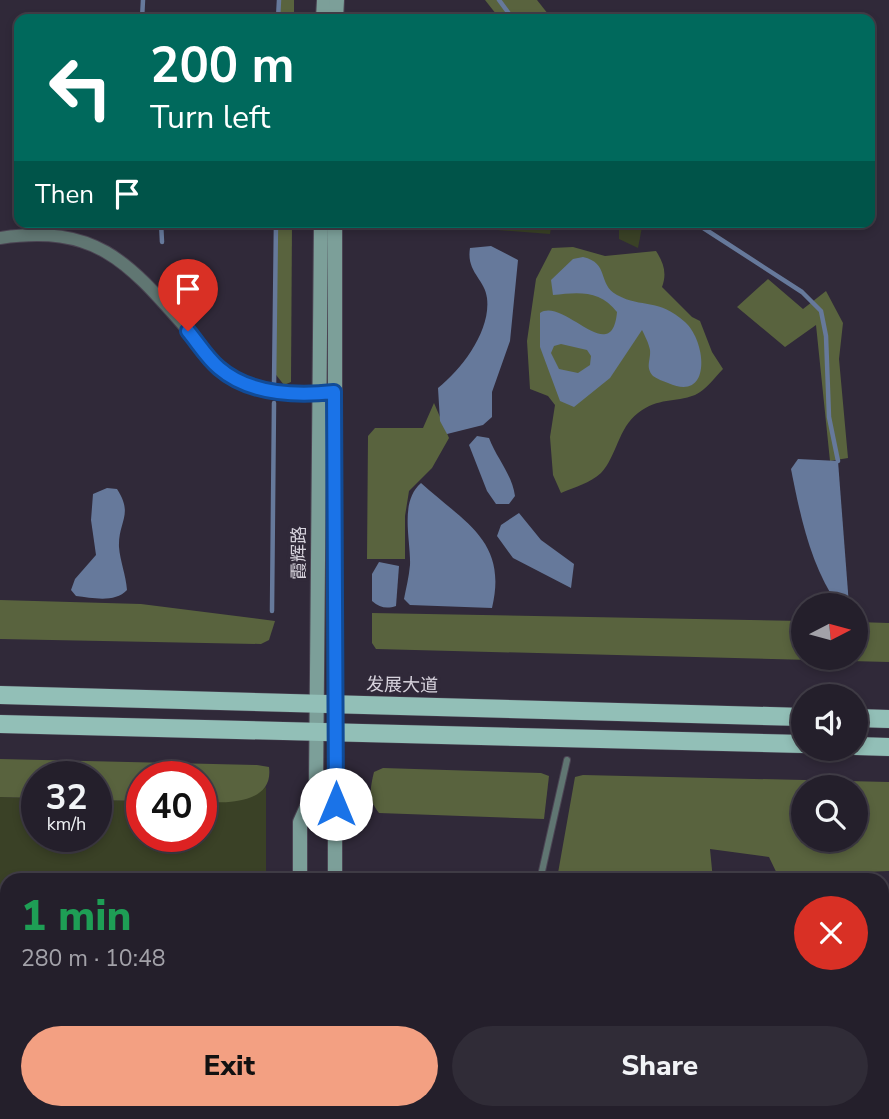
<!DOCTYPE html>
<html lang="en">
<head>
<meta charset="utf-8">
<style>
  :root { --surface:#241f2b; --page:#302c37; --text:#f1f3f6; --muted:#a3a2a9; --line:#413d47; --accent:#f3a082 }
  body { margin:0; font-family:"Nunito Sans","Noto Sans SC",sans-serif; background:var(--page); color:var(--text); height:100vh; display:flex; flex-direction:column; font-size:26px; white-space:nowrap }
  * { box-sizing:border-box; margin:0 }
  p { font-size:23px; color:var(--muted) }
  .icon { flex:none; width:38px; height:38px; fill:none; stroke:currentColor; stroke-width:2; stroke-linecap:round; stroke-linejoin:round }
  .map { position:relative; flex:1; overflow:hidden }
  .details { position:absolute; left:0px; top:873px; width:889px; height:247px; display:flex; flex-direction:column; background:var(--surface); border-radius:21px 21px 0 0; box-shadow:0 4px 10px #0003,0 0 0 2px var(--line) }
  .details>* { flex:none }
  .top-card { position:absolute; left:14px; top:14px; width:861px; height:214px; border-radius:14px; box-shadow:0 4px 10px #0003,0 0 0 2px var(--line); background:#00695c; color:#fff; overflow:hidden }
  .needle { width:46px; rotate:84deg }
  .tools { position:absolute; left:791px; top:593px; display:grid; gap:14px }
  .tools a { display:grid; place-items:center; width:77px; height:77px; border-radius:50%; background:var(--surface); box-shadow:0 4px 10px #0003,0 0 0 2px var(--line); font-size:35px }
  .speed { position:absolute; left:21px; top:761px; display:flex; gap:14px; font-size:35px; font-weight:700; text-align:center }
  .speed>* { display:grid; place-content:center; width:91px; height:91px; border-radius:50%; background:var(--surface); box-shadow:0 4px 10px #0003,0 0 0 2px var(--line); line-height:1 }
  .speed small { font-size:18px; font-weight:400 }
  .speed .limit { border:10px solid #d22; background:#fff; color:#111 }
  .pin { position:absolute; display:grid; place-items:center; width:60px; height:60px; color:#fff; margin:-72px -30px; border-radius:50% 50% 50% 0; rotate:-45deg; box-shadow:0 0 7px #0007 }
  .pin .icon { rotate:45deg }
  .me { position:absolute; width:77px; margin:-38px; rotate:0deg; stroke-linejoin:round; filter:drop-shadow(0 0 5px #0008) }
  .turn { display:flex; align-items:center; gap:24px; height:147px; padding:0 21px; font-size:32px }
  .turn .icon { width:91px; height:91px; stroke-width:2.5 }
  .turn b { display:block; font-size:49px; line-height:60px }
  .then { display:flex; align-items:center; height:66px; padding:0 21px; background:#0003; gap:14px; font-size:26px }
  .round { display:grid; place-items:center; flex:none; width:74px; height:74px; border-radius:37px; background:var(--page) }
  .overview { display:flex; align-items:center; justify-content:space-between; height:119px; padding:0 21px }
  h1 { font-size:42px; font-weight:800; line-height:52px; color:#1e9e55 }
  .action { display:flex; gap:14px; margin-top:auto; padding:14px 21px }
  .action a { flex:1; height:80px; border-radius:42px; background:var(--accent); color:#111; font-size:28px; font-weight:800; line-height:80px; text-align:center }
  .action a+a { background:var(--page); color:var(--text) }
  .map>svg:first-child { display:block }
</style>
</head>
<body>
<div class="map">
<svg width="889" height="1119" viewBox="0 0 889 1119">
  <rect width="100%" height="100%" fill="#302939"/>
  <g fill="#3a4126">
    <polygon points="471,222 552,222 550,234 484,229 468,224"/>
    <polygon points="619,222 643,222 638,248 619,239"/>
    <path d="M266 787V880H7V1113H265V1119H0V797L37 798V836H96V800L142 801V836H201V802C225 802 247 803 266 787Z"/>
  </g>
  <g fill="#59633e" fill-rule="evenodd">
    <polygon points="279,0 294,0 294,19 278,19"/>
    <polygon points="485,0 537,0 552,19 500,19"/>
    <polygon points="275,222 292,222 291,382 284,385 273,371"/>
    <path d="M573 247 605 256 656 251C664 263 667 274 662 287L692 317 700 321 712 352 723 369C715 377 706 390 695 395 674 403 659 397 638 413 618 428 617 456 601 473 590 483 575 487 561 493L553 475 550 437 555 405 548 396 530 389 527 341 536 279 552 248Z"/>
    <polygon points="768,279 803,309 826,291 843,323 839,359 848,458 830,461 816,325 785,347 737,307"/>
    <polygon points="434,403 449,438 432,468 409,491 405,516 405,559 367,559 368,436 375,428 423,428"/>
    <polygon points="0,600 141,604 275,621 269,640 261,644 0,639"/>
    <polygon points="372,613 803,621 803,658 856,658 856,622 889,623 889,662 376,649 372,643"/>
    <path d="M0 759 257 765 269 767C274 804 227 803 201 802V777H142V801L96 800V777H37V798L0 797Z"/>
    <path d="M383 768 541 773 549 776 544 819 379 813C368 800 370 788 374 772Z"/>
    <path d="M583 775 889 782V871L861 872 833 880H780L769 857 710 849 713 880H571L558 873 575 777ZM803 788H856V840H803Z"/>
    <polygon points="889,976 889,1015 882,1015 882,979"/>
    <polygon points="518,1113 595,1113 600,1119 517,1119"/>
  </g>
  <g fill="#66799b" fill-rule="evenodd">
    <path d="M491 246 518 260 510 341 492 392V417L483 425 447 434 440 421 438 388C462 369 491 331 487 298 485 279 466 272 470 248Z"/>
    <path d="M583 257C610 263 597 284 617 295 643 309 657 297 685 322 707 342 712 403 668 383 663 381 657 379 653 376 645 367 651 360 650 350 649 344 645 336 642 330L610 378 574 407 560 401 540 347V313C564 297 612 369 617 312 600 290 579 292 553 295L551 280 573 259ZM561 344 587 350 591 356 590 365 578 373 559 369 551 353 554 346Z"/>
    <path d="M477 436 489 438C497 459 512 474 515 496L509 504H496L487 491 469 445Z"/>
    <path d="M798 459 838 461 849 605H838C811 567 800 515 791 469Z"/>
    <path d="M421 483C465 523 508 541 492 608L410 605 404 599C406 588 409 577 410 565 411 540 399 502 421 483Z"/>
    <path d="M107 488 117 489C134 515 118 521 119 547 120 561 126 575 127 590 115 603 93 598 76 596L71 590 75 579 96 555 91 520 93 494Z"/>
    <polygon points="519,513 541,540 574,564 571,588 513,558 497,536 501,525"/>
    <path d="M379 562 399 566 396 606C387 609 380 608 372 601V574Z"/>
  </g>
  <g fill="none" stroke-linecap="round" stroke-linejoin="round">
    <g stroke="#66799b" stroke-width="4.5">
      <polyline points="499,0 513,19"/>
      <polyline points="142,19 143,0"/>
      <polyline points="278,19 279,0"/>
      <polyline points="161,222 162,242"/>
      <polyline points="694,222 802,292 821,311 826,336 829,417 838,461"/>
      <polyline points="274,385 276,222"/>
      <polyline points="272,611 274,403"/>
    </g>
    <defs>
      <g id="lane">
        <polyline points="540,880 567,760"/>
        <polyline points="503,1119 504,1113"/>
      </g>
      <path id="street" d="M0 238C96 224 127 261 186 328 197 341 207 359 220 369 250 393 292 397 328 393"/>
      <g id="secondary">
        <polyline points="323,19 324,0"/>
        <polyline points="336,19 337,0"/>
        <polyline points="335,222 335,880"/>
        <polyline points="300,880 300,822 316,786 321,222"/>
        <polyline points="298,1119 298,1113"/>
        <polyline points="334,1119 334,1113"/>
      </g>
      <g id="primary">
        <polyline points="0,695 803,717"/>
        <polyline points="856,718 889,719"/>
        <polyline points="0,724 803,744"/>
        <polyline points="856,746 889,747"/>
      </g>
    </defs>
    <use href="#lane" stroke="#4b4453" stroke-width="8"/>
    <use href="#street" stroke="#4b4453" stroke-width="14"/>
    <use href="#secondary" stroke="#4b4453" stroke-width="16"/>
    <use href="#primary" stroke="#4b4453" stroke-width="19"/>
    <use href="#lane" stroke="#607672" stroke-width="6"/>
    <use href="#street" stroke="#607672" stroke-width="12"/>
    <use href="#secondary" stroke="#7c9f99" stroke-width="14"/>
    <use href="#primary" stroke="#92bfb7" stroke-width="18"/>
  </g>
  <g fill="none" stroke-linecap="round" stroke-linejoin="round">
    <defs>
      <path id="route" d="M188 331C198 343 207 358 219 368 250 395 296 396 334 392L336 804"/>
    </defs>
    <use href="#route" stroke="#114b97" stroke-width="18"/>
    <use href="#route" stroke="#1a73e8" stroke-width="12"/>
  </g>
  <g text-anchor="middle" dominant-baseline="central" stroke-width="7" stroke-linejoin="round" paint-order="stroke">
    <g font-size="18" fill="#d6d2dc" stroke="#302939">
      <text transform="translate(299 553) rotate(-90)">霞辉路</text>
      <text transform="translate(402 685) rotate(1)">发展大道</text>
    </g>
  </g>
</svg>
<div class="tools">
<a><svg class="needle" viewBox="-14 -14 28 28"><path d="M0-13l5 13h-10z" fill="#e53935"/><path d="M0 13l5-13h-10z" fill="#a3a2a9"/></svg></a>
<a><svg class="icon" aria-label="sound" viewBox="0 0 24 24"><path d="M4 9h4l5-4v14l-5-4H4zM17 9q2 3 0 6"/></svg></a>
<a><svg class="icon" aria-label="search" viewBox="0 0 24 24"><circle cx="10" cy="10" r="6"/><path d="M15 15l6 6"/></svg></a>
</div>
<div class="speed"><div>32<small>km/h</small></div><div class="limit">40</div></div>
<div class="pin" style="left:188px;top:331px;background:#d93025"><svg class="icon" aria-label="arrive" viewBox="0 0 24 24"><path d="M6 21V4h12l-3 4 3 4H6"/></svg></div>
<svg class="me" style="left:336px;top:804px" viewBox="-20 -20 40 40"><circle r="19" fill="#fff"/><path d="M0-13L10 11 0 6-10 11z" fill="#1a73e8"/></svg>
<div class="top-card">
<div class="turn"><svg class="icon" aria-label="left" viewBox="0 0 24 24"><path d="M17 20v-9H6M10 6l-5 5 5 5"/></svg><div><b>200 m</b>Turn left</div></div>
<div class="then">Then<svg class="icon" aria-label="arrive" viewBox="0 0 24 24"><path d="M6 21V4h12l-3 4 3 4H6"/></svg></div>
</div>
<section class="details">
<div class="overview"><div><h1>1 min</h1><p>280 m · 10:48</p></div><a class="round" style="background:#d93025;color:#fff"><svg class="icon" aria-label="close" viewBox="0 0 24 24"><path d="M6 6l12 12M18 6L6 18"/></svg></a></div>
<div class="action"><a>Exit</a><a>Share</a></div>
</section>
</div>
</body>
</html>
